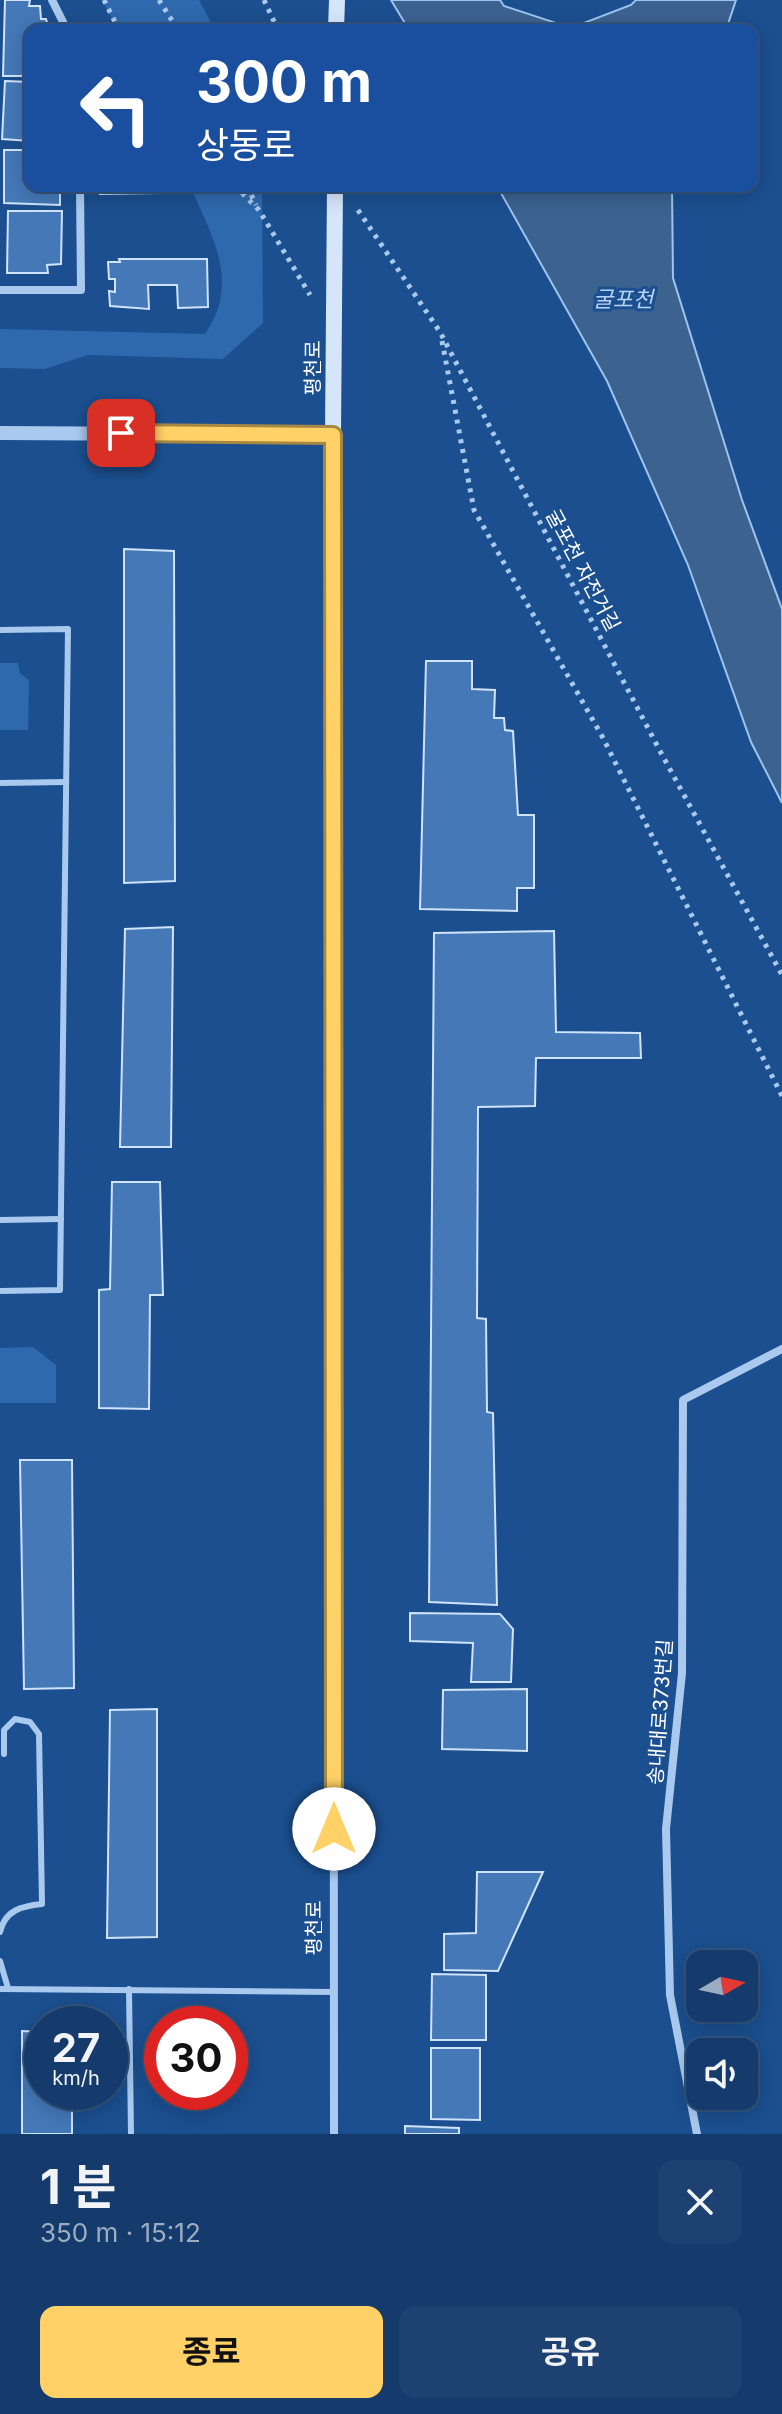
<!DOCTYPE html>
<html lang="ko">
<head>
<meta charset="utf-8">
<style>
  :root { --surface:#143b6b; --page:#1d4271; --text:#f1f3f6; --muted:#9dadc1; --line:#33557e; --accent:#ffd166 }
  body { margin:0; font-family:Inter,"Noto Sans KR",sans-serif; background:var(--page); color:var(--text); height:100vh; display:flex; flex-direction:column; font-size:30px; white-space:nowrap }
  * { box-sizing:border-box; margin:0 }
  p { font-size:26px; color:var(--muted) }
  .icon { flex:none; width:44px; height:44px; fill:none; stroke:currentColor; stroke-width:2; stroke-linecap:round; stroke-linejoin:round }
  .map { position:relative; height:2134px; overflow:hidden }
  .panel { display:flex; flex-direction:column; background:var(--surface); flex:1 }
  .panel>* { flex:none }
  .hud { position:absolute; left:24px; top:24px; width:734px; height:168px; border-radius:16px; box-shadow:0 4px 20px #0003,0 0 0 2px var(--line); background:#1a4fa0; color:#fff; overflow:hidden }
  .needle { width:52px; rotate:81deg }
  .controls { position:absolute; left:686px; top:1950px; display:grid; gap:16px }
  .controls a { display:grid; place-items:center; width:72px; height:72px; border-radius:16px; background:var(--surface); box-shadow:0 4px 20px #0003,0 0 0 2px var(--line); font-size:40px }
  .speed { position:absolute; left:24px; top:2006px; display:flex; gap:16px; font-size:40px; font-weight:700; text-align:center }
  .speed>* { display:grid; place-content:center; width:104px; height:104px; border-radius:50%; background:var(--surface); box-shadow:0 4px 20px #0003,0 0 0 2px var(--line); line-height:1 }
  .speed small { font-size:20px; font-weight:400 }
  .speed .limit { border:12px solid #d22; background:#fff; color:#111 }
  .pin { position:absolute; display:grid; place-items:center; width:68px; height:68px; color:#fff; margin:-34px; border-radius:16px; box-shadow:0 4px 12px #0006 }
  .me { position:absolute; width:88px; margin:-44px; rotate:0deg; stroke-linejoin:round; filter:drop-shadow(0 0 6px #0008) }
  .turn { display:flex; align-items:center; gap:28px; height:168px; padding:0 40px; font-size:36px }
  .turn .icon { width:104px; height:104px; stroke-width:2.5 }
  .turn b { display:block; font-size:56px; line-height:68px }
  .round { display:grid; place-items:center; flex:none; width:84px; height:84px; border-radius:16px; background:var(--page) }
  .headline { display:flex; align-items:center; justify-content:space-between; height:136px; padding:0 40px }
  h1 { font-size:48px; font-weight:700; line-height:60px }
  .action { display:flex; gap:16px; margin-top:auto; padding:16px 40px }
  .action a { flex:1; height:92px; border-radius:16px; background:var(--accent); color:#111; font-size:32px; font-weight:700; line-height:92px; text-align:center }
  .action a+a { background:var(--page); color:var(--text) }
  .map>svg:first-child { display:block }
</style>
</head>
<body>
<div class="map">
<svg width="782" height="2134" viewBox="0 0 782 2134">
  <rect width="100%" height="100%" fill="#1b4f8f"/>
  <g fill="#2e69ad">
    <polygon points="102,0 199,0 215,30 118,30"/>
    <path d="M190 186H262L263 323 223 359 88 355 45 369 0 368V329L205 334C241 283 212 236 190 186Z"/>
    <polygon points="0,663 18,663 20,673 29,680 28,730 0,730"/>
    <polygon points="33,1347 56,1365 56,1403 0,1403 0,1348"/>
  </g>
  <g fill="#3c6290" stroke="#9cc4f0" stroke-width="2">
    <polygon points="391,0 500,0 504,6 571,28 631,5 636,0 736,0 726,30 409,30"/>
    <polygon points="497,186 672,186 673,278 742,500 782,609 782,803 751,742 688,565 607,381"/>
  </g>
  <g fill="#4478b7" stroke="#cfe3fa" stroke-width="2">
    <polygon points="5,0 30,0 29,6 40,6 41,19 46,19 49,30 30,30 30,76 3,76"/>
    <polygon points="5,81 30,82 30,141 2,139"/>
    <polygon points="4,150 30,150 30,186 60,186 60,205 4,203"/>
    <polygon points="100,186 160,186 160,193 100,194"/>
    <polygon points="8,211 62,211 61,264 47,265 48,273 7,273"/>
    <polygon points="119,259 207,259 208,307 178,308 177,285 148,285 149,309 110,306 109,291 115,292 115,279 109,279 108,262 120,262"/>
    <polygon points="124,549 174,551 175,881 124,883"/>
    <polygon points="426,661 472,661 472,689 495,690 494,718 504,718 505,730 513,731 518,815 534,815 534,888 517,888 517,911 420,909"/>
    <polygon points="173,927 171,1147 120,1147 125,929"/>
    <polygon points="554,931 556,1032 640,1033 641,1058 536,1058 535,1106 478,1107 477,1318 486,1319 487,1412 493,1413 497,1605 429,1602 434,933"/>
    <polygon points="112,1182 160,1182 163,1295 150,1295 149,1409 99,1408 99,1290 110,1289"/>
    <polygon points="20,1460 72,1460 74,1688 24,1689"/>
    <polygon points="410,1613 500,1614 513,1629 511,1682 471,1682 473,1643 410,1641"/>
    <polygon points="527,1689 527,1751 442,1749 443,1690"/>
    <polygon points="157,1709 157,1937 107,1938 110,1710"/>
    <polygon points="477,1872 543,1872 498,1971 444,1970 444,1934 476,1933"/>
    <polygon points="432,1974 486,1975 486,2040 431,2040"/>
    <polygon points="22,2031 42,2032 42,2092 72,2092 72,2134 22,2134"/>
    <polygon points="431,2048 480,2048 480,2120 431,2119"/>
    <polygon points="405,2126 459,2128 459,2134 405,2134"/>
  </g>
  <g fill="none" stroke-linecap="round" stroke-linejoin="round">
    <g stroke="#a9c9ee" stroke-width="5" stroke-dasharray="4 6" stroke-linecap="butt">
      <polyline points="104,0 119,30"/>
      <polyline points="159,0 178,30"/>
      <polyline points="264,0 278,30"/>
      <polyline points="235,186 259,210 310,295"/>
      <polyline points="247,186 256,205"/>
      <polyline points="358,210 440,332 660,751 782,975"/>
      <polyline points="442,341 474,510 603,738 782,1096"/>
    </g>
    <g stroke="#a9c9ee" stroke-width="6">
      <polyline points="0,630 68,629 60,1290 0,1291"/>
      <polyline points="0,783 66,782"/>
      <polyline points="0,1220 61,1219"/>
      <path d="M0 1932C5 1910 22 1906 42 1904L39 1734 30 1722 15 1719 4 1730V1754"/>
      <polyline points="0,1961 8,1988"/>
      <polyline points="0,1989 334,1992"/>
      <polyline points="129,1989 131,2134"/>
    </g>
    <g stroke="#a9c9ee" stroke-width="8">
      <polyline points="52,0 67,30"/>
      <polyline points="0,290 81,290 80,186"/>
      <polyline points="333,436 334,2134"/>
      <polyline points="697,2134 670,1995 666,1829 682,1673 683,1400 782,1349"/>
    </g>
    <polyline stroke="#a9c9ee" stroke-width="14" points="0,433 333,435"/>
    <g stroke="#d6e6fa" stroke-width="16">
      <polyline points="336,30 337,0"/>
      <polyline points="333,435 335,186"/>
    </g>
  </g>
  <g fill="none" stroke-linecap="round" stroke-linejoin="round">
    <defs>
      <polyline id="route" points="121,433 333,435 334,1829"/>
    </defs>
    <use href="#route" stroke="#a68842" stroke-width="20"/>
    <use href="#route" stroke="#ffd166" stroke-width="14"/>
  </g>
  <g text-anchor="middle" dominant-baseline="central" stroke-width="6" stroke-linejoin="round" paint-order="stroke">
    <g font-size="20" fill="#fff" stroke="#1b4f8f">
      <text transform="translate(313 368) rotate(-90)">평천로</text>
      <text transform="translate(583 570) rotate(62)">굴포천 자전거길</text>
      <text transform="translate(660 1712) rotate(-86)">송내대로373번길</text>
      <text transform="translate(314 1928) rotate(-90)">평천로</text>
    </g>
    <g font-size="22" font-style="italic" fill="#b5d3f5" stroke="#1b4f8f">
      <text x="623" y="299">굴포천</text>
    </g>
  </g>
</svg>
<div class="controls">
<a><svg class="needle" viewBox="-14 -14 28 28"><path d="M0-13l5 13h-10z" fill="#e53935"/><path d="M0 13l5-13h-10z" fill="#9dadc1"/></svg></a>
<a><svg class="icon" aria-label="sound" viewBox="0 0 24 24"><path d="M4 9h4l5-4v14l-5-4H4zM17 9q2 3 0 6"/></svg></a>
</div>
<div class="speed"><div>27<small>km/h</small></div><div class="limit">30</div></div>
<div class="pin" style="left:121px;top:433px;background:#d93025"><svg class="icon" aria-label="arrive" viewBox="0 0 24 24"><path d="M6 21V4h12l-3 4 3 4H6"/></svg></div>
<svg class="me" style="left:334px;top:1829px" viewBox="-20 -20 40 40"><circle r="19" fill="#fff"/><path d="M0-13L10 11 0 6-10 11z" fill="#ffd166"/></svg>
<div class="hud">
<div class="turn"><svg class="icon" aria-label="left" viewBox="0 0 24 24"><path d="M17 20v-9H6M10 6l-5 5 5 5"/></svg><div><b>300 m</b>상동로</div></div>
</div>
</div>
<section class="panel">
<div class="headline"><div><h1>1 분</h1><p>350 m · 15:12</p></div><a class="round"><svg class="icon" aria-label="close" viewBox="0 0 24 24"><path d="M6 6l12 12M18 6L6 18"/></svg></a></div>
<div class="action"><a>종료</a><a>공유</a></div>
</section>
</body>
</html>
